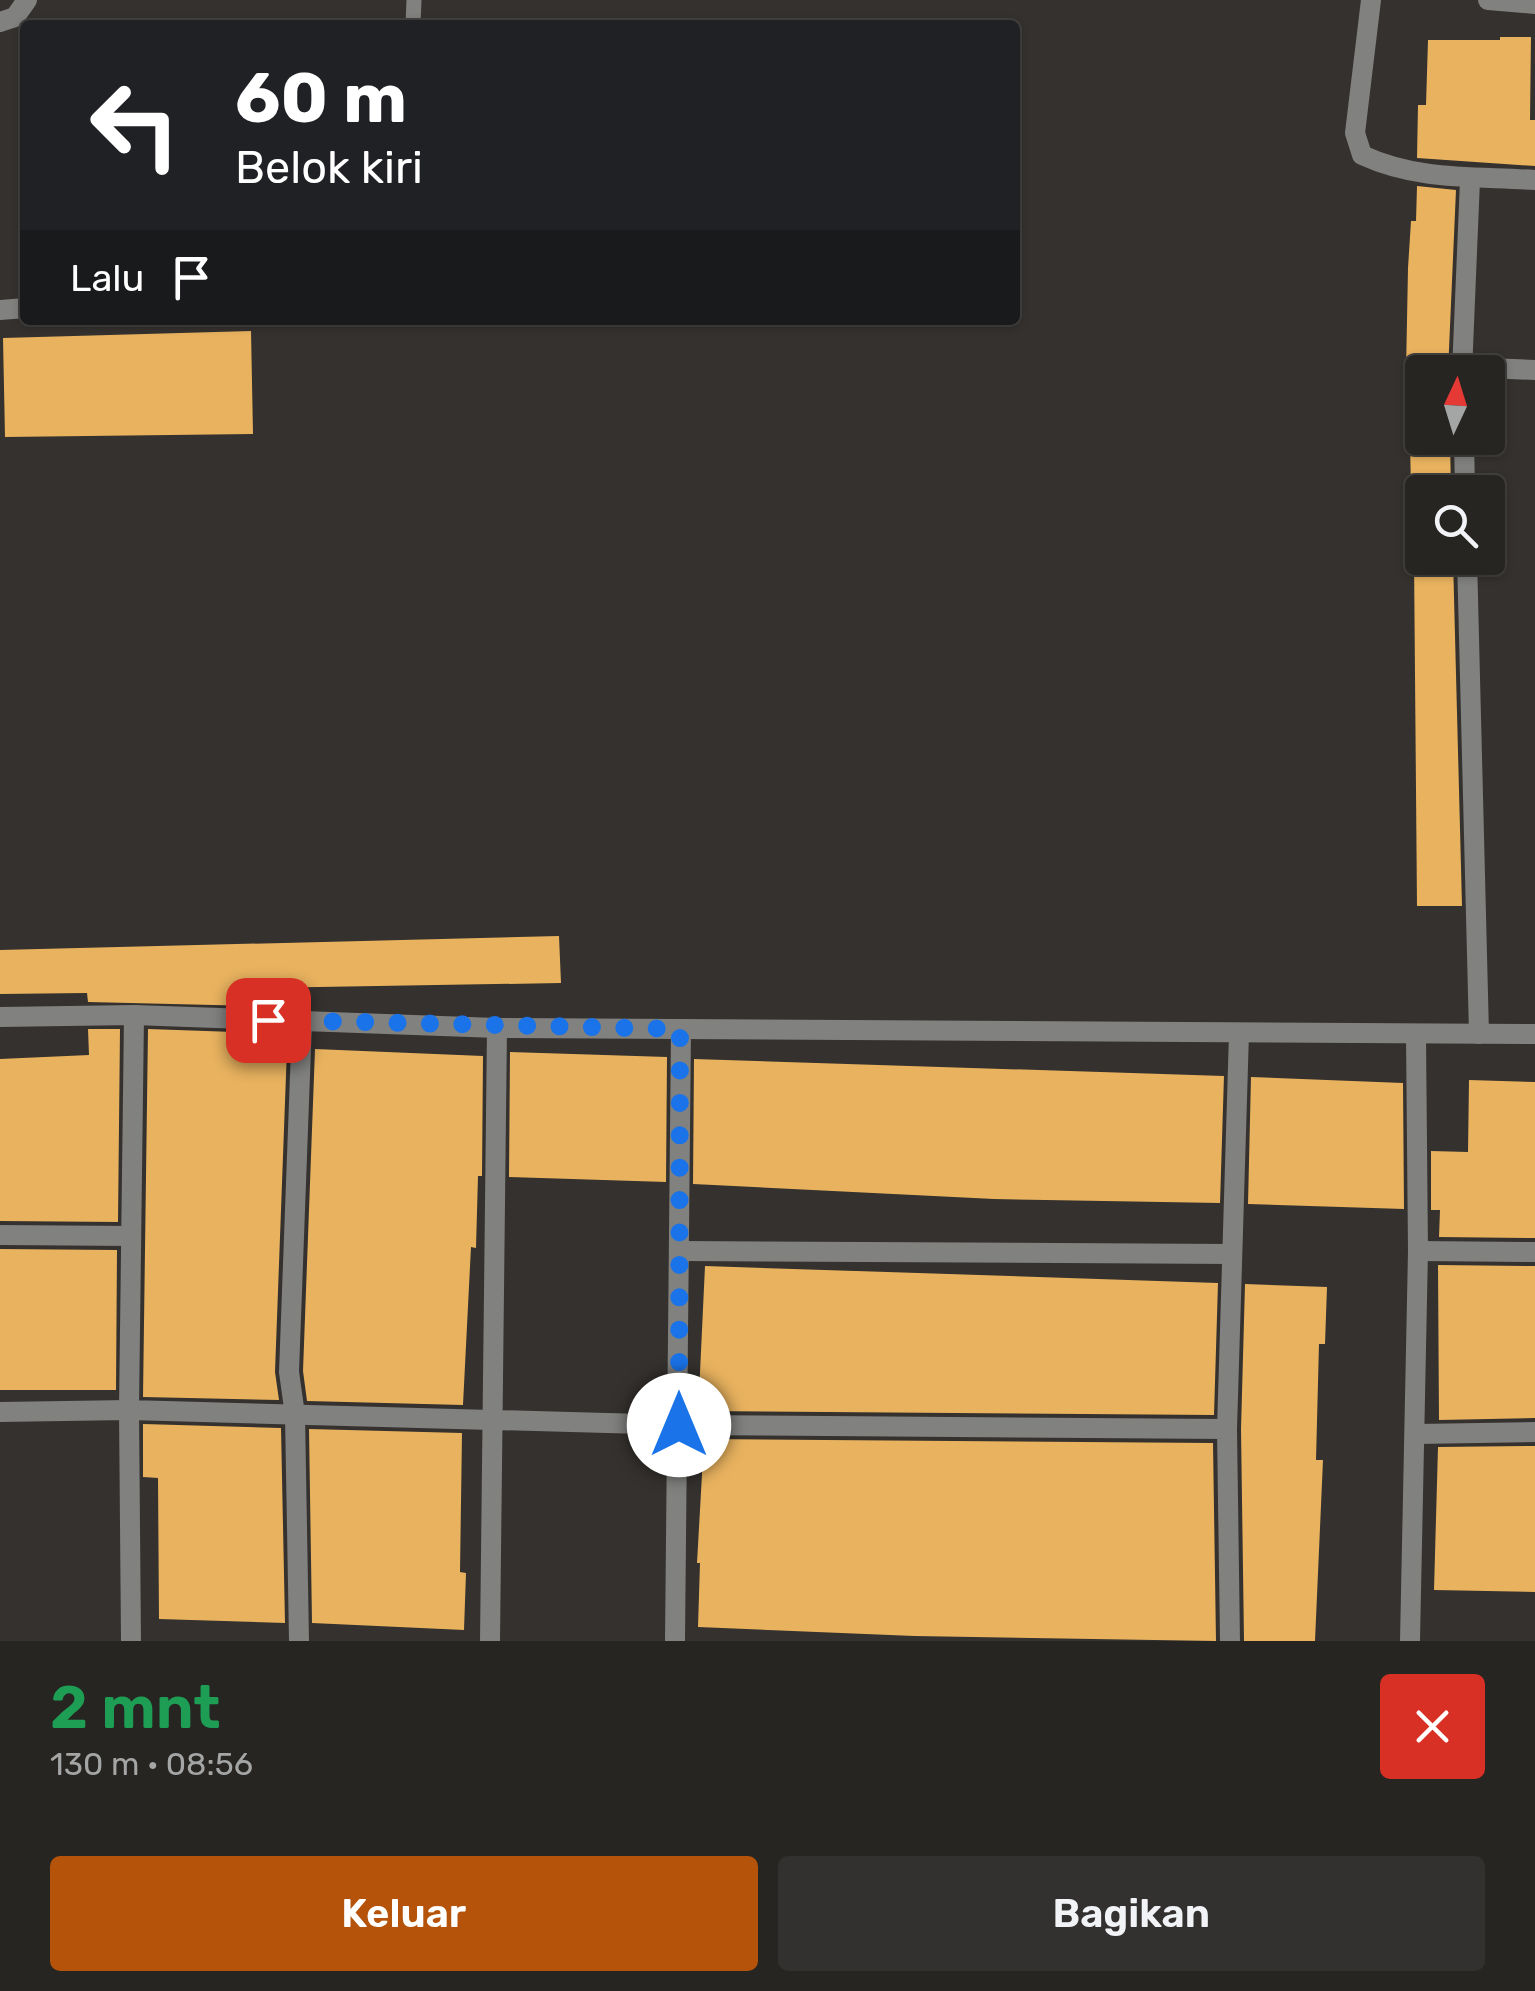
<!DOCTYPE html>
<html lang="id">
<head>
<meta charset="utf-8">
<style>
  :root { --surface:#272522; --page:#33312f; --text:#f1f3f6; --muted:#a4a5a5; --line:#434240; --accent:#b45309 }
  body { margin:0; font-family:Rubik,sans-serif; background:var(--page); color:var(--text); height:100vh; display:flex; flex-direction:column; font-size:38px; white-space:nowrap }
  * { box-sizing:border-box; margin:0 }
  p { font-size:32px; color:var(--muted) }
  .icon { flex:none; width:55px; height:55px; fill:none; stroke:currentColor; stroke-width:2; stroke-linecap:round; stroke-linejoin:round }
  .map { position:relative; height:1641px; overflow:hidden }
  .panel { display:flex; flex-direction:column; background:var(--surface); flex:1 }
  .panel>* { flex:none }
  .banner { position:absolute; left:20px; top:20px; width:1000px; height:305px; border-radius:10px; box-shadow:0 2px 8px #0004,0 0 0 2px var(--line); background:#202124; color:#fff; overflow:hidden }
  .needle { width:65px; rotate:4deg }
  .tools { position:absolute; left:1405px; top:355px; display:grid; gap:20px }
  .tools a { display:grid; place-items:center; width:100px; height:100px; border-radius:10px; background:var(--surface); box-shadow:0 2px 8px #0004,0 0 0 2px var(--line); font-size:50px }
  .pin { position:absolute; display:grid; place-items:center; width:85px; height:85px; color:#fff; margin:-42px; border-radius:20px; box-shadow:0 5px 15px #0006 }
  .me { position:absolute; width:110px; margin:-55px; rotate:0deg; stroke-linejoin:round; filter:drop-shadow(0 0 8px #0008) }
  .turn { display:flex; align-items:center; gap:35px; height:210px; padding:0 50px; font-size:45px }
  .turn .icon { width:130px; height:130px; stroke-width:2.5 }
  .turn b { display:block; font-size:70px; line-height:85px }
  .then { display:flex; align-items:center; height:95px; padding:0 50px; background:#0003; gap:20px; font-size:38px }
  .round { display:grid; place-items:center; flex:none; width:105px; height:105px; border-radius:10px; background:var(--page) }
  .overview { display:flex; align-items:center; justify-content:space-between; height:170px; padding:0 50px }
  h1 { font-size:60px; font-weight:600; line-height:75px; color:#1e9e55 }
  .action { display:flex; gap:20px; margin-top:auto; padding:20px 50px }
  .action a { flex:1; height:115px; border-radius:10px; background:var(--accent); color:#fff; font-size:40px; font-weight:600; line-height:115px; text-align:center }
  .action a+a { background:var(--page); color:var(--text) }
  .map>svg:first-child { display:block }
</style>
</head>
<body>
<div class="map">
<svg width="1535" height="1641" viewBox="0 0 1535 1641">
  <rect width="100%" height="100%" fill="#34312e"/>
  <g fill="#e8b25f">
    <polygon points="1500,37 1531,37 1530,120 1535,120 1535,166 1417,158 1418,105 1426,105 1428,40 1500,40"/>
    <polygon points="1417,186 1456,190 1448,372 1406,372 1408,268 1411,221 1416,221"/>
    <polygon points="251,331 253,434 5,437 3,338"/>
    <polygon points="1410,440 1450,440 1451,492 1411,492"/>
    <polygon points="1414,558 1453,558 1462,906 1417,906"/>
    <polygon points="559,936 561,983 259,988 259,1006 88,1002 87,993 0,994 0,950"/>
    <polygon points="88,1029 120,1029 118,1222 0,1221 0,1059 89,1055"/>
    <polygon points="148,1029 260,1033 261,1047 287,1048 275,1372 279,1400 143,1397"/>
    <polygon points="315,1049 483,1056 482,1176 478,1176 476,1248 471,1247 463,1405 307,1401 303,1371"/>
    <polygon points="510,1052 667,1057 666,1182 509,1177"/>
    <polygon points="694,1059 1224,1076 1220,1203 994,1199 693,1184"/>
    <polygon points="1251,1077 1403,1083 1404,1209 1248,1204"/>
    <polygon points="1469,1080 1535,1082 1535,1238 1439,1237 1440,1210 1431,1210 1431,1151 1468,1152"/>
    <polygon points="0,1249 117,1250 116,1390 0,1390"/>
    <polygon points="1438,1265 1535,1266 1535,1418 1439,1420"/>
    <polygon points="705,1266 1218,1283 1214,1415 705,1411 705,1394 699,1394"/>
    <polygon points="1245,1284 1327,1287 1325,1344 1319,1344 1316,1460 1323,1460 1315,1641 1244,1641 1241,1429"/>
    <polygon points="143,1424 281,1428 285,1623 159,1619 158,1478 143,1477"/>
    <polygon points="309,1429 462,1433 460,1572 466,1573 464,1630 312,1623"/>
    <polygon points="704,1439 1213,1443 1216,1641 914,1636 698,1627 700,1563 697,1563"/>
    <polygon points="1535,1446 1535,1592 1434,1590 1438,1447"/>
  </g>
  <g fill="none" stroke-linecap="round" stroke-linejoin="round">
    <polyline stroke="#81817f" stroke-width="15" points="413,25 414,0"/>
    <g stroke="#81817f" stroke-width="20">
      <path d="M1371 0 1355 133 1362 155C1418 181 1475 176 1535 180"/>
      <polyline points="1488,0 1535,4"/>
      <polyline points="0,22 15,17 27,0"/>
      <polyline points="0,310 25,308"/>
      <polyline points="1462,367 1535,370"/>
      <polyline points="1462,372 1470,180"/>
      <polyline points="1464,438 1465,492"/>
      <polyline points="1467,558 1479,1034"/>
      <polyline points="134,1015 129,1410 679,1425 1227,1429 1230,1641"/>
      <polyline points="0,1017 134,1015 497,1028 1535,1034"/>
      <polyline points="0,1235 131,1236"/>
      <polyline points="681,1251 1232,1254"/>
      <polyline points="1418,1251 1535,1252"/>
      <polyline points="0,1412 129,1410 131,1641"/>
      <polyline points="1227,1429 1239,1033"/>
      <polyline points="1416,1434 1535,1432"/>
      <polyline points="299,1641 295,1415 289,1372 302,1021"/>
      <polyline points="490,1641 497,1028"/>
      <polyline points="675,1641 681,1029"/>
      <polyline points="1410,1641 1418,1251 1416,1036"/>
    </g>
  </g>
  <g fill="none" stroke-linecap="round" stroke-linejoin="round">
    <polyline stroke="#1a73e8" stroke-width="18" stroke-dasharray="0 32.4" points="268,1020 680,1029 679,1425"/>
  </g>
</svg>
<div class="tools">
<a><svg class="needle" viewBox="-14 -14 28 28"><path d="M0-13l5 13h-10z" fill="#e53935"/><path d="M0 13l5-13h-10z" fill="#a4a5a5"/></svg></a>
<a><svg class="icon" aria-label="search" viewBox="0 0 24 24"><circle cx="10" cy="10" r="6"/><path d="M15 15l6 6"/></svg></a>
</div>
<div class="pin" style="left:268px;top:1020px;background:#d93025"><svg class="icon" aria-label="arrive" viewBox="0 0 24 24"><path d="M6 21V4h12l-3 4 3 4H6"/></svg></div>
<svg class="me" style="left:679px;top:1425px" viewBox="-20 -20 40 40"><circle r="19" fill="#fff"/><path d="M0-13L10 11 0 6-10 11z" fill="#1a73e8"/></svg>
<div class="banner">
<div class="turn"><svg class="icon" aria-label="left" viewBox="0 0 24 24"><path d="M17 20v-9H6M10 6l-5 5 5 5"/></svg><div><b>60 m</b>Belok kiri</div></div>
<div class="then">Lalu<svg class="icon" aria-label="arrive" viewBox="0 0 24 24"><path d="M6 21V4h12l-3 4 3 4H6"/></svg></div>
</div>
</div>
<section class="panel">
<div class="overview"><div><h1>2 mnt</h1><p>130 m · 08:56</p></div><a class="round" style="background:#d93025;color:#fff"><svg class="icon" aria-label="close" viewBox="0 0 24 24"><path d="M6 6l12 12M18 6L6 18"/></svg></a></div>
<div class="action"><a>Keluar</a><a>Bagikan</a></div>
</section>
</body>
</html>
